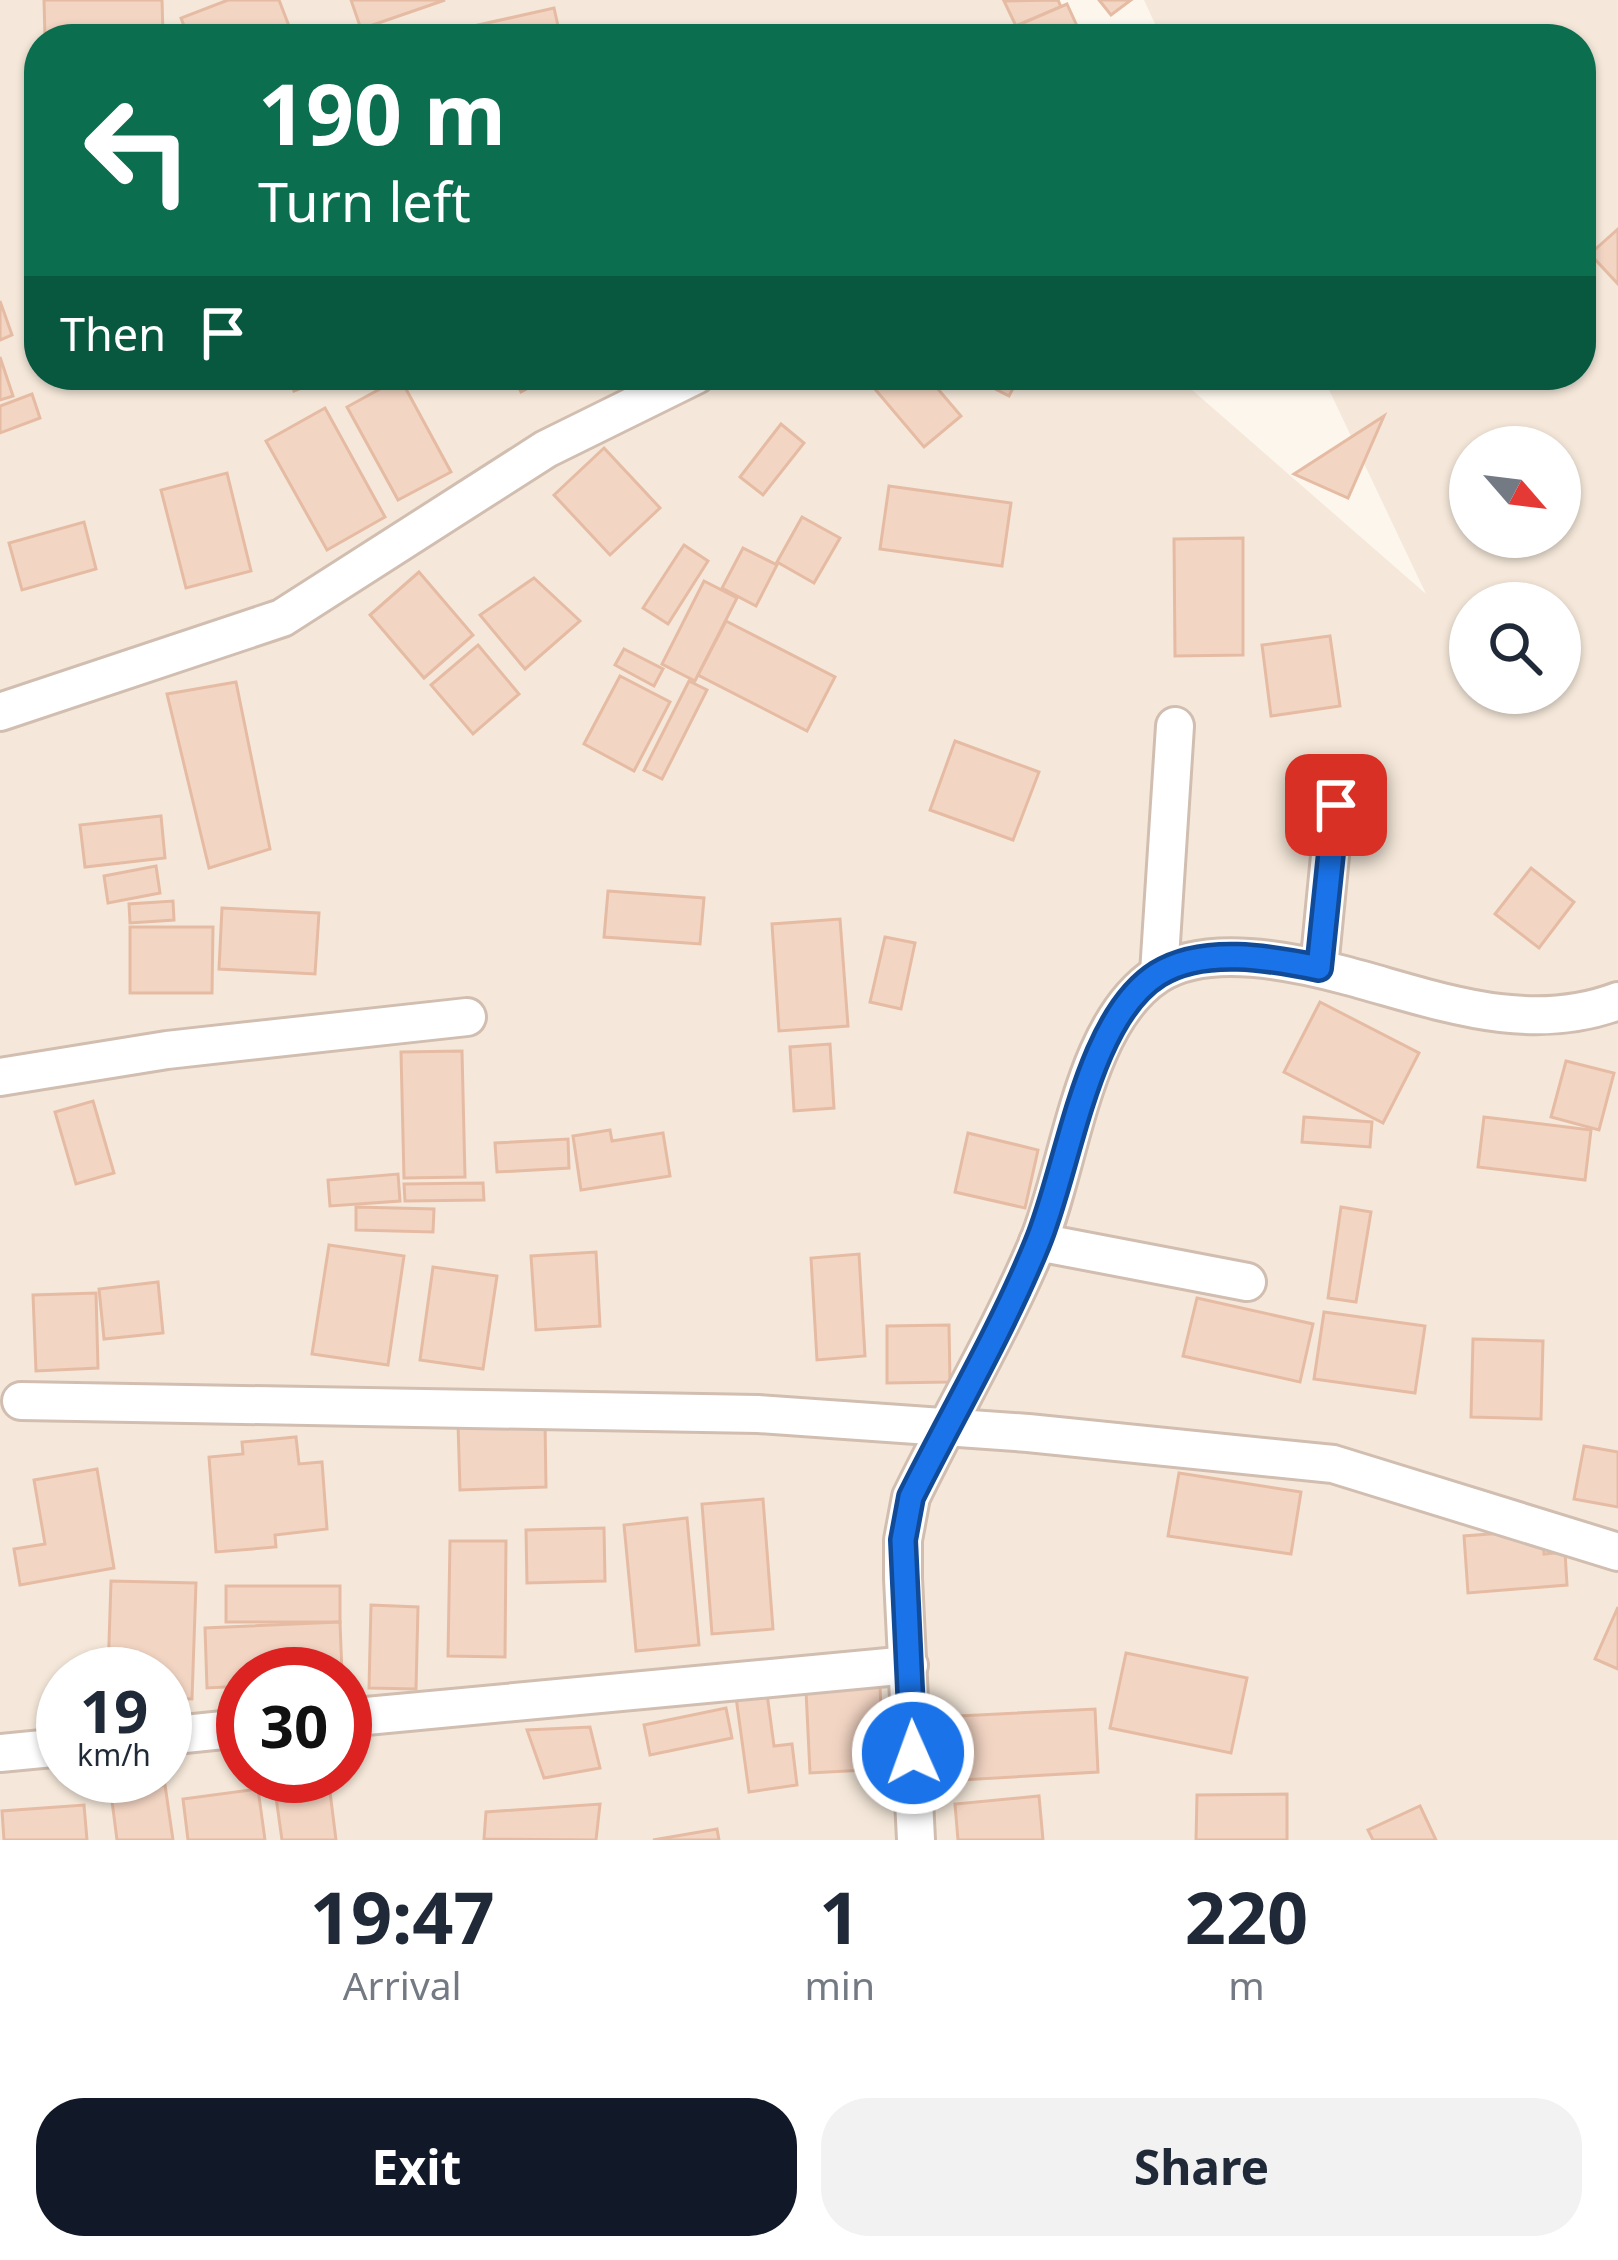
<!DOCTYPE html>
<html lang="en">
<head>
<meta charset="utf-8">
<style>
  :root { --surface:#fff; --page:#f2f2f3; --text:#1f2937; --muted:#747a83; --accent:#111827 }
  body { margin:0; font-family:"Noto Sans",sans-serif; background:var(--page); color:var(--text); height:100vh; display:flex; flex-direction:column; font-size:45px; white-space:nowrap }
  * { box-sizing:border-box; margin:0 }
  p { font-size:39px; color:var(--muted) }
  .icon { flex:none; width:66px; height:66px; fill:none; stroke:currentColor; stroke-width:2; stroke-linecap:round; stroke-linejoin:round }
  .map { position:relative; height:1840px; overflow:hidden }
  .panel { display:flex; flex-direction:column; background:var(--surface); flex:1 }
  .panel>* { flex:none }
  .banner { position:absolute; left:24px; top:24px; width:1572px; height:366px; border-radius:48px; box-shadow:0 3px 9px #0004; background:#0b6e4f; color:#fff; overflow:hidden }
  .needle { width:78px; rotate:118deg }
  .buttons { position:absolute; left:1449px; top:426px; display:grid; gap:24px }
  .buttons a { display:grid; place-items:center; width:132px; height:132px; border-radius:50%; background:var(--surface); box-shadow:0 3px 9px #0004; font-size:60px }
  .speed { position:absolute; left:36px; top:1647px; display:flex; gap:24px; font-size:60px; font-weight:700; text-align:center }
  .speed>* { display:grid; place-content:center; width:156px; height:156px; border-radius:50%; background:var(--surface); box-shadow:0 3px 9px #0004; line-height:1 }
  .speed small { font-size:30px; font-weight:400 }
  .speed .limit { border:18px solid #d22; background:#fff; color:#111 }
  .pin { position:absolute; display:grid; place-items:center; width:102px; height:102px; color:#fff; margin:-51px; border-radius:24px; box-shadow:0 6px 18px #0006 }
  .me { position:absolute; width:132px; margin:-66px; rotate:358deg; stroke-linejoin:round; filter:drop-shadow(0 0 9px #0008) }
  .turn { display:flex; align-items:center; gap:42px; height:252px; padding:0 36px; font-size:54px }
  .turn .icon { width:156px; height:156px; stroke-width:2.5 }
  .turn b { display:block; font-size:84px; line-height:102px }
  .then { display:flex; align-items:center; height:114px; padding:0 36px; background:#0003; gap:24px; font-size:45px }
  .eta { display:flex; justify-content:space-evenly; align-items:center; height:204px; text-align:center }
  .eta b { font-size:72px; font-weight:700; line-height:84px }
  .action { display:flex; gap:24px; margin-top:auto; padding:24px 36px }
  .action a { flex:1; height:138px; border-radius:48px; background:var(--accent); color:#fff; font-size:48px; font-weight:700; line-height:138px; text-align:center }
  .action a+a { background:var(--page); color:var(--text) }
  .map>svg:first-child { display:block }
</style>
</head>
<body>
<div class="map">
<svg width="1618" height="1840" viewBox="0 0 1618 1840">
  <rect width="100%" height="100%" fill="#fdf6ec"/>
  <path fill="#f5e8da" fill-rule="evenodd" d="M0 0H1045L1043 39H39V375H1175L1426 594 1322 375H1581V39H1162L1144 0H1618V1840H0ZM1470 447H1560V537H1470ZM1470 603H1560V693H1470ZM63 1674H165V1776H63ZM243 1674H345V1776H243Z"/>
  <g fill="#f3d5c3" stroke="#e6bba3" stroke-width="3">
    <polygon points="44,0 162,0 163,35 45,38"/>
    <polygon points="228,0 279,0 294,39 189,39 181,18"/>
    <polygon points="351,0 445,0 361,29"/>
    <polygon points="1058,0 1061,7 1016,26 1004,1"/>
    <polygon points="1099,0 1131,0 1111,15"/>
    <polygon points="1067,4 1083,39 1021,39 1016,26"/>
    <polygon points="554,8 561,39 477,39 474,26"/>
    <polygon points="1618,229 1618,284 1590,254"/>
    <polygon points="0,301 12,335 0,340"/>
    <polygon points="0,357 13,396 0,400"/>
    <polygon points="288,375 333,375 294,391"/>
    <polygon points="513,375 552,375 521,392"/>
    <polygon points="863,375 926,375 961,416 924,447"/>
    <polygon points="968,375 1020,375 1009,396"/>
    <polygon points="400,378 451,472 398,500 347,407"/>
    <polygon points="32,394 40,418 0,433 0,406"/>
    <polygon points="325,408 385,517 327,550 266,441"/>
    <polygon points="1384,416 1348,498 1294,474"/>
    <polygon points="781,424 804,443 763,495 740,477"/>
    <polygon points="604,448 660,508 610,555 554,495"/>
    <polygon points="227,473 251,571 186,588 161,490"/>
    <polygon points="889,486 1011,503 1002,566 880,549"/>
    <polygon points="802,517 840,538 814,583 777,562"/>
    <polygon points="84,522 96,569 22,590 9,543"/>
    <polygon points="1243,538 1243,655 1175,656 1174,539"/>
    <polygon points="684,545 708,561 668,624 643,608"/>
    <polygon points="743,548 777,565 756,606 722,588"/>
    <polygon points="419,572 473,635 424,678 370,615"/>
    <polygon points="534,578 580,621 525,669 480,615"/>
    <polygon points="704,581 737,598 695,681 662,664"/>
    <polygon points="726,621 835,677 807,731 698,675"/>
    <polygon points="1330,636 1340,706 1271,716 1262,645"/>
    <polygon points="478,645 519,694 473,734 431,685"/>
    <polygon points="624,649 663,669 654,686 615,665"/>
    <polygon points="620,676 670,702 634,771 584,744"/>
    <polygon points="689,681 707,690 662,779 644,770"/>
    <polygon points="236,682 270,849 209,868 167,694"/>
    <polygon points="955,741 1039,772 1013,840 930,810"/>
    <polygon points="161,816 165,858 85,867 80,825"/>
    <polygon points="156,866 160,893 108,903 104,876"/>
    <polygon points="1531,868 1574,902 1539,948 1495,914"/>
    <polygon points="608,891 704,898 700,944 604,937"/>
    <polygon points="173,901 174,920 130,923 129,904"/>
    <polygon points="222,908 319,913 315,974 219,969"/>
    <polygon points="840,919 848,1026 779,1031 772,924"/>
    <polygon points="130,927 213,927 212,993 130,993"/>
    <polygon points="885,937 915,943 901,1009 870,1002"/>
    <polygon points="1320,1002 1419,1053 1383,1123 1284,1072"/>
    <polygon points="830,1044 834,1108 794,1111 790,1047"/>
    <polygon points="462,1051 465,1177 404,1178 401,1052"/>
    <polygon points="1566,1061 1614,1073 1599,1130 1551,1117"/>
    <polygon points="93,1101 114,1173 76,1184 55,1112"/>
    <polygon points="1304,1117 1372,1122 1370,1147 1302,1142"/>
    <polygon points="1484,1117 1591,1130 1585,1180 1478,1167"/>
    <polygon points="610,1130 612,1141 663,1133 670,1176 581,1190 573,1136"/>
    <polygon points="968,1133 1038,1150 1025,1208 955,1192"/>
    <polygon points="568,1139 569,1168 497,1172 495,1143"/>
    <polygon points="398,1174 400,1201 330,1206 328,1180"/>
    <polygon points="483,1183 484,1200 405,1201 404,1184"/>
    <polygon points="356,1207 434,1209 433,1232 356,1230"/>
    <polygon points="1341,1207 1371,1212 1356,1302 1328,1298"/>
    <polygon points="329,1245 404,1256 388,1365 312,1354"/>
    <polygon points="596,1252 600,1326 536,1330 531,1256"/>
    <polygon points="859,1254 865,1356 817,1360 811,1258"/>
    <polygon points="433,1267 497,1276 483,1369 420,1360"/>
    <polygon points="158,1282 163,1333 104,1339 99,1289"/>
    <polygon points="96,1293 98,1368 36,1371 33,1295"/>
    <polygon points="1197,1298 1313,1324 1300,1382 1183,1356"/>
    <polygon points="1324,1312 1425,1326 1415,1393 1314,1379"/>
    <polygon points="949,1325 950,1382 887,1383 887,1326"/>
    <polygon points="1473,1339 1543,1341 1541,1419 1471,1417"/>
    <polygon points="545,1421 546,1487 460,1490 458,1424"/>
    <polygon points="296,1437 299,1464 322,1462 327,1529 275,1535 276,1547 216,1552 209,1457 243,1454 242,1442"/>
    <polygon points="1584,1446 1618,1452 1618,1507 1574,1499"/>
    <polygon points="97,1469 114,1568 20,1585 14,1549 45,1544 34,1480"/>
    <polygon points="1179,1473 1301,1492 1291,1554 1168,1536"/>
    <polygon points="763,1499 773,1629 712,1634 702,1504"/>
    <polygon points="687,1518 699,1645 636,1651 624,1525"/>
    <polygon points="604,1528 605,1581 527,1583 526,1530"/>
    <polygon points="1542,1530 1544,1554 1565,1552 1567,1585 1468,1593 1464,1536"/>
    <polygon points="450,1541 506,1541 505,1657 448,1656"/>
    <polygon points="111,1581 196,1583 192,1699 165,1698 165,1674 108,1674"/>
    <rect x="226" y="1586" width="114" height="36"/>
    <polygon points="371,1605 418,1607 416,1689 369,1688"/>
    <polygon points="1618,1607 1618,1669 1595,1659"/>
    <polygon points="340,1622 342,1674 243,1674 243,1686 207,1688 205,1628"/>
    <polygon points="1126,1653 1247,1678 1231,1753 1110,1728"/>
    <polygon points="766,1686 774,1746 792,1744 797,1785 749,1792 735,1690"/>
    <polygon points="880,1687 884,1769 810,1773 806,1691"/>
    <polygon points="726,1708 732,1738 650,1755 644,1725"/>
    <polygon points="1095,1709 1098,1772 943,1781 940,1717"/>
    <polygon points="590,1727 600,1768 544,1778 527,1730"/>
    <polygon points="273,1776 328,1776 336,1840 282,1840"/>
    <polygon points="165,1785 173,1840 117,1840 111,1793"/>
    <polygon points="258,1789 265,1840 188,1840 183,1799"/>
    <polygon points="1287,1794 1287,1840 1196,1840 1197,1795"/>
    <polygon points="1039,1796 1043,1840 958,1840 955,1804"/>
    <polygon points="600,1804 596,1840 484,1839 486,1812"/>
    <polygon points="84,1805 87,1840 4,1840 2,1811"/>
    <polygon points="1420,1806 1436,1840 1373,1840 1368,1830"/>
    <polygon points="717,1829 719,1840 653,1840"/>
  </g>
  <g fill="none" stroke-linecap="round" stroke-linejoin="round">
    <defs>
      <g id="street">
        <polyline points="0,712 282,618 546,449 696,375"/>
        <polyline points="1319,968 1335,805"/>
        <polyline points="1159,973 1175,726"/>
        <polyline points="0,1077 167,1050 467,1017"/>
        <polyline points="1038,1242 1247,1282"/>
        <polyline points="21,1401 758,1414 1028,1433 1333,1464 1618,1552"/>
        <polyline points="345,1718 909,1665"/>
        <polyline points="165,1736 243,1728"/>
        <polyline points="0,1753 63,1747"/>
        <path d="M916 1840 903 1578V1540L911 1497C952 1413 1000 1332 1037 1245 1071 1165 1081 1025 1157 975 1206 943 1292 961 1344 975 1435 999 1525 1036 1618 1001"/>
      </g>
    </defs>
    <use href="#street" stroke="#d1beb0" stroke-width="42"/>
    <use href="#street" stroke="#fff" stroke-width="36"/>
  </g>
  <g fill="none" stroke-linecap="round" stroke-linejoin="round">
    <defs>
      <path id="route" d="M913 1753 903 1540 911 1497C953 1413 1001 1332 1037 1244 1069 1168 1086 1019 1158 974 1203 946 1271 958 1319 968L1336 805"/>
    </defs>
    <use href="#route" stroke="#114b97" stroke-width="30"/>
    <use href="#route" stroke="#1a73e8" stroke-width="21"/>
  </g>
</svg>
<div class="buttons">
<a><svg class="needle" viewBox="-14 -14 28 28"><path d="M0-13l5 13h-10z" fill="#e53935"/><path d="M0 13l5-13h-10z" fill="#747a83"/></svg></a>
<a><svg class="icon" aria-label="search" viewBox="0 0 24 24"><circle cx="10" cy="10" r="6"/><path d="M15 15l6 6"/></svg></a>
</div>
<div class="speed"><div>19<small>km/h</small></div><div class="limit">30</div></div>
<div class="pin" style="left:1336px;top:805px;background:#d93025"><svg class="icon" aria-label="arrive" viewBox="0 0 24 24"><path d="M6 21V4h12l-3 4 3 4H6"/></svg></div>
<svg class="me" style="left:913px;top:1753px" viewBox="-20 -20 40 40"><circle r="17" fill="#1a73e8" stroke="#fff" stroke-width="3"/><path d="M0-11L8 9 0 5-8 9z" fill="#fff"/></svg>
<div class="banner">
<div class="turn"><svg class="icon" aria-label="left" viewBox="0 0 24 24"><path d="M17 20v-9H6M10 6l-5 5 5 5"/></svg><div><b>190 m</b>Turn left</div></div>
<div class="then">Then<svg class="icon" aria-label="arrive" viewBox="0 0 24 24"><path d="M6 21V4h12l-3 4 3 4H6"/></svg></div>
</div>
</div>
<section class="panel">
<div class="eta">
<div><b>19:47</b><p>Arrival</p></div>
<div><b>1</b><p>min</p></div>
<div><b>220</b><p>m</p></div>
</div>
<div class="action"><a>Exit</a><a>Share</a></div>
</section>
</body>
</html>
